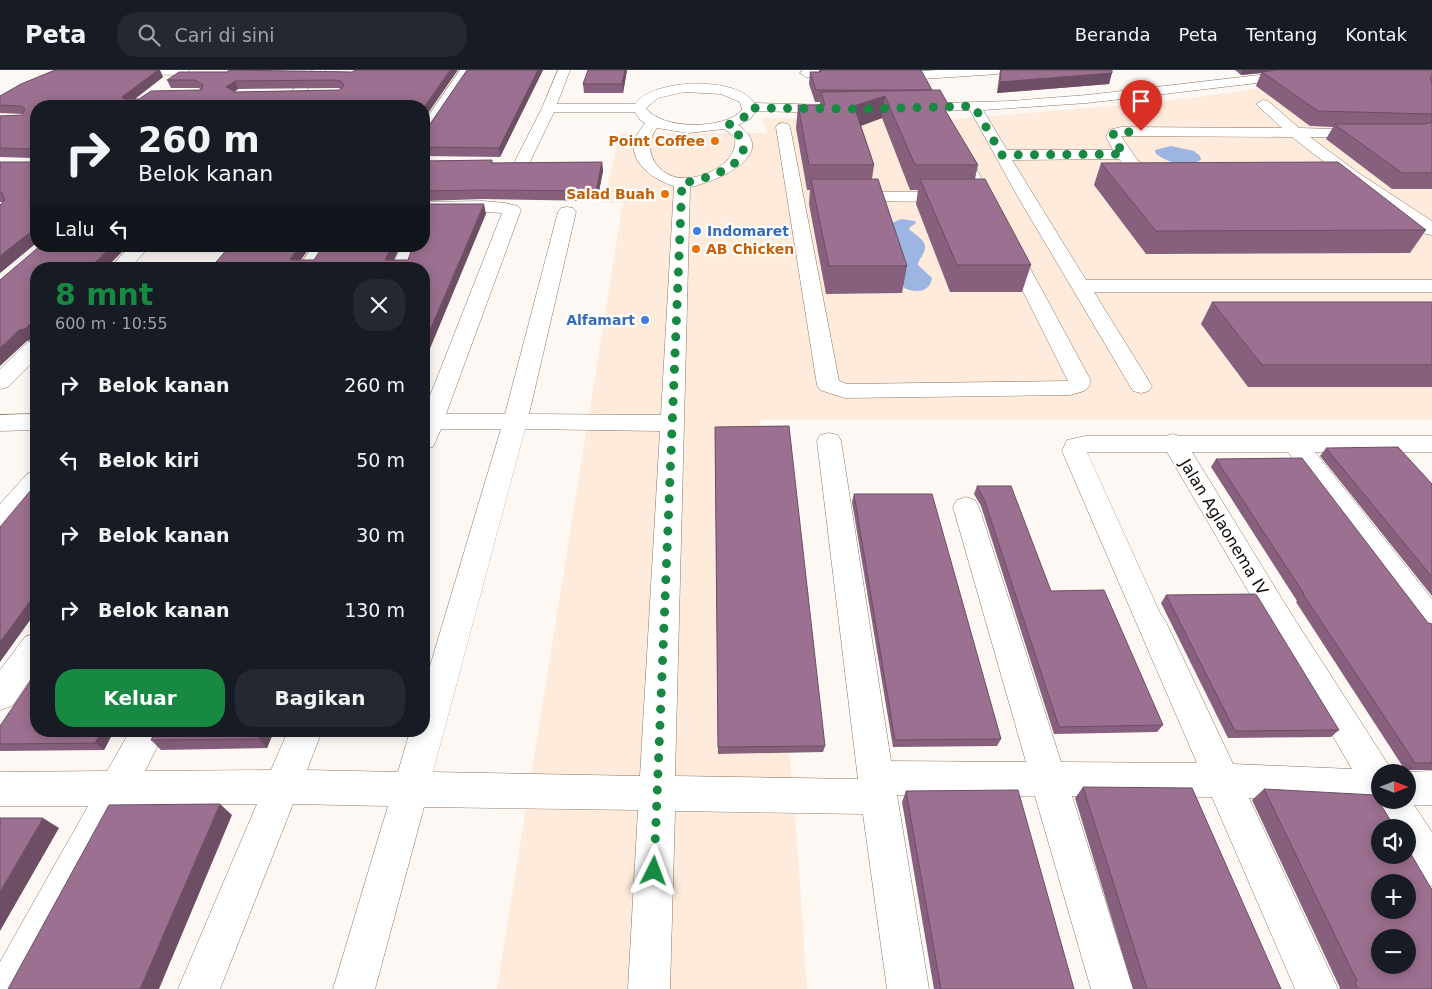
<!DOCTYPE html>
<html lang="id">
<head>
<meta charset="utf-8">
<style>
  :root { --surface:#171b24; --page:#242831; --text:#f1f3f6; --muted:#9ea1a6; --line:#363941; --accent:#178942 }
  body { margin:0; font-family:"DejaVu Sans",sans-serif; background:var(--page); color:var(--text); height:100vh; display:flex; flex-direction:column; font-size:19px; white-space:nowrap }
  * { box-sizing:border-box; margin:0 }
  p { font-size:16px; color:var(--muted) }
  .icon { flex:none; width:28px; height:28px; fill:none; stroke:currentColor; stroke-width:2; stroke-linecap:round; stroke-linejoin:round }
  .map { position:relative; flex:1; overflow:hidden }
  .sheet { position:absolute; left:30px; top:192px; width:400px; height:475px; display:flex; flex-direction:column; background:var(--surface); border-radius:20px; box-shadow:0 2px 12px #0003 }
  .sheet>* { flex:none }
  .top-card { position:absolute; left:30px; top:30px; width:400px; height:152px; border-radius:20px; box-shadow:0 2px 12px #0003; background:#171b24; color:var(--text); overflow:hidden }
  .needle { width:32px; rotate:90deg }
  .tools { position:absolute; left:1371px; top:694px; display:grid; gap:10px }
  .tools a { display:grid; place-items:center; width:45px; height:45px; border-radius:50%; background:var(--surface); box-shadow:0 2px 12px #0003; font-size:25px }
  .pin { position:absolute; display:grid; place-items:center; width:42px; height:42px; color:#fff; margin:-51px -21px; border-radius:50% 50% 50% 0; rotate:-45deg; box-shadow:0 0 5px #0007 }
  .pin .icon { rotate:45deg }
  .me { position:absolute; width:55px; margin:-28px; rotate:3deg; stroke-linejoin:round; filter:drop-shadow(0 0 4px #0008) }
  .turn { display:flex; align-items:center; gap:18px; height:105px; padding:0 25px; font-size:22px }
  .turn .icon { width:65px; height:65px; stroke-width:2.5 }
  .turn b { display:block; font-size:35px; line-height:42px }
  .then { display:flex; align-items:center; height:48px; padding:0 25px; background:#0003; gap:10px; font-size:19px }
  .round { display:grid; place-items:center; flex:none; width:52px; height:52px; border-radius:20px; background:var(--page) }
  .summary { display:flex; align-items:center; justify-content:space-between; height:85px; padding:0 25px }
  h1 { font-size:30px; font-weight:700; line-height:38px; color:var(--accent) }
  .button { display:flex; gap:10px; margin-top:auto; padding:10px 25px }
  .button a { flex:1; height:58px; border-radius:20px; background:var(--accent); color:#fff; font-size:20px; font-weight:700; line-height:58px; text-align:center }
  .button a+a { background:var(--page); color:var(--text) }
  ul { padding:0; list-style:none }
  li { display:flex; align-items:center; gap:15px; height:75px; padding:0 25px }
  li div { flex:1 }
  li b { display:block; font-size:19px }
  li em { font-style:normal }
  header { display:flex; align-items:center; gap:30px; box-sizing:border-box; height:70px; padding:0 25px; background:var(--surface); border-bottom:1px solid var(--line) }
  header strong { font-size:24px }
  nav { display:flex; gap:28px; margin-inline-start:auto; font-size:18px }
  .search { width:350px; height:45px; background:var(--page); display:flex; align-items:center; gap:12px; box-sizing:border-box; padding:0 18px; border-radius:20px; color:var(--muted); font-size:19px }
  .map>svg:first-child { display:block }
</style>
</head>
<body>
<header>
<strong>Peta</strong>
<div class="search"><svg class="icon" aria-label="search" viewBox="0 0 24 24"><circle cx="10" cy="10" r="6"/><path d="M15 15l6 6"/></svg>Cari di sini</div>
<nav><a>Beranda</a><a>Peta</a><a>Tentang</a><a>Kontak</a></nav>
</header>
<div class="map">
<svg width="1432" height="919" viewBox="0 0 1432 919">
  <rect width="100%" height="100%" fill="#fdf8f4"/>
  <polygon fill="#feebdb" points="1339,7 1432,55 1432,350 760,350 797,770 807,919 497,919 623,132 603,133 620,63 767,63 762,48 953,49 1161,32"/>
  <g fill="#9db5e2">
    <path d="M1171 76 1194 81 1200 86 1201 90C1187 98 1168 93 1156 84L1155 80Z"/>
    <path d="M901 149 915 151 916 153 909 158 910 160C918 167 930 172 923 184 921 189 918 190 918 195L932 208C930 223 915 223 904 218L885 158 887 155Z"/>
  </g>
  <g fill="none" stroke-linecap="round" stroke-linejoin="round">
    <defs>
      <g id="minor">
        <polygon points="117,0 189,0 189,1 183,5 123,4"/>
        <polygon points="313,0 326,0 291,36 277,36"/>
        <polygon points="460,0 472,0 429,65 424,66 424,52"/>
        <path d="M558 0H570L557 34H635C653 8 738 6 754 33L833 35 840 39 833 43 756 41 750 49 738 55C781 85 715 112 690 117L675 706 858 709 817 371 820 365 829 363 838 365 841 371 891 691 1026 692 953 437 957 430 966 427 975 430 979 437 1061 692 1197 693 1062 381 1067 370 1085 366H1166L1173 364 1180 366H1432V382H1315L1432 529V563L1421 560 1288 382H1192L1290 542 1393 702H1380V730H1408V702H1404L1432 701V735H1414L1432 762V816L1418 811 1403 785H1408V758H1386L1374 735 1249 728 1338 919H1295L1212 727 1072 726 1133 919H1091L1035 726 897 725 929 919H887L863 744 675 741 670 919H628L638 740 424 737 375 919H333L388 736 293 734 220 919H178L257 734 127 735 31 919H0V892L88 736H0V702L107 701 130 661H165L145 701 271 700 288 661H322L307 700 398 702 410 661H424V616L501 359H441L433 377 424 379V341L502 143 470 141 424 142V132L483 131 505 133 518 136 521 140 446 344H505L558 142 561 138 567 137 573 138 576 142 529 344 661 345 674 116C656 111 631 95 634 73 635 66 641 59 645 53L640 50 635 42H554L528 96H516L514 93 542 38ZM685 22 721 24 740 32 742 40C725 60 661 60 646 38L658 28ZM657 58 688 63 724 59 735 67C739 92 705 109 683 108 659 108 639 80 657 58ZM525 359 660 361 640 706 433 702ZM1087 382H1167L1352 699 1233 694 1166 552 1160 543Z"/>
        <polygon points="803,0 869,0 872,5 866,9 806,7 800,3"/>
        <polygon points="940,0 1004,0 998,4 922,9 916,5 922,1"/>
        <path d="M1302 0H1340L1334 4 1087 33 983 40 1007 80H1113L1106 67 1109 60 1121 57 1282 58 1256 34 1263 30 1268 31 1299 58 1371 60 1373 63 1371 66 1366 67H1310L1360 104 1432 151V165L1426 164 1349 111 1292 67 1121 66 1138 91 1148 96 1171 99 1173 102 1171 105C1152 110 1131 104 1119 89L1012 90 1086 210H1432V222H1094L1152 316 1149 321 1141 323 1133 321 1130 316 1018 127 970 40 911 42 904 38 911 34 1011 31 1087 25Z"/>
        <path d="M783 53 788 54 790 57 839 311 847 314 1068 311 949 74 951 71H961L963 74 1090 309C1091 322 1080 322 1070 325L845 328 820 320 817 315 776 57 778 54Z"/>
        <polygon points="848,122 955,122 961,123 963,127 961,131 955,132 842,131 840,127 842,123"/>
        <polygon points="130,176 150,176 129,199 109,199"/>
        <polygon points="313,176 331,176 316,199 297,199"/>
        <polygon points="402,176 420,176 409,199 390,199"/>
        <polygon points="36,271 36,289 8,317 0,319 0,299 28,272"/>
        <polygon points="36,344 36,360 0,361 0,345"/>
        <polygon points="36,401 36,427 10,459 0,462 0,434 27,404"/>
        <polygon points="36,563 36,601 12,636 0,640 0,600 25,567"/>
      </g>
    </defs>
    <use href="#minor" stroke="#8c7663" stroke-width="1"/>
    <use href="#minor" fill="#fff" fill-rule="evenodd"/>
  </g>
  <g fill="#86607c" fill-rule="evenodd">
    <path d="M229 0 352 2 424 49 36 36V174H35L0 203V135L3 132H0V92H30L32 90V88L0 87V46L22 45 23 44 0 43V35L163 7 134 29H139L201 20 199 18H171L167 10 227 2ZM338 18 341 19 340 20 234 22 238 19Z"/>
    <polygon points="467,0 543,0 500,87 424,86 424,58 428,57"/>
    <polygon points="627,0 623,23 584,23 583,14"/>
    <polygon points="819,0 921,0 932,20 948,34 946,42 978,95 975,109 1031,195 1022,222 950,222 916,134 918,120 910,120 882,48 861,56 874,95 872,109 907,196 902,223 826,224 809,134 810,120 807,120 796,58 798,35 820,35 820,32 815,32 809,14 810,2 819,2"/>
    <polygon points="1000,0 1112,0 1109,14 997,23"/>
    <polygon points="1235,0 1432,0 1432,119 1392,119 1326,69 1333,57 1310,56 1256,16 1261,3 1241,5"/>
    <polygon points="492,90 493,93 602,92 603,101 597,131 483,129 424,131 424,91"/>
    <polygon points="1101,93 1426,160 1410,183 1146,184 1094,115"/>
    <polygon points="1212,232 1432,232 1432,317 1248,317 1201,254"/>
    <polygon points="715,357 825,676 823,682 718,684"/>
    <polygon points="1326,378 1432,414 1432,526 1320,386"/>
    <polygon points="1216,389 1428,553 1432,554 1432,700 1405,700 1296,532 1297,531 1211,397"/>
    <polygon points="977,416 1051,521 1163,655 1157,662 1054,664 981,436 974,424"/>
    <polygon points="854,424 1001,669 997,676 893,677 852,432"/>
    <polygon points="1166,525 1339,660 1331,667 1228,668 1161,533"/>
    <polygon points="0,656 114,661 104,680 0,681"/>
    <polygon points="156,661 274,661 267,678 161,680 151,670"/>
    <polygon points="1083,717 1281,919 1133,919 1075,728"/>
    <polygon points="1264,719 1432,919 1339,919 1340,918 1252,730"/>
    <polygon points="906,721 1074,919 934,919 902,732"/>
  </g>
  <g fill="#6d4e65">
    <polygon points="158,0 160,0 163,7 126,36 122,27"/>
    <polygon points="450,0 458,0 424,49 424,37"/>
    <polygon points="538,0 543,0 500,87 499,78"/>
    <polygon points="625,0 627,0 623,23 622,14"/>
    <polygon points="1243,0 1296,0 1262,2 1261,3 1241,5"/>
    <polygon points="1112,3 1109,14 997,23 1000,12"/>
    <polygon points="235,11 238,19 229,26 226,17"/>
    <polygon points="885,26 882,48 851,59 854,36"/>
    <polygon points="602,92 603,101 597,131 596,121"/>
    <polygon points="484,134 486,144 424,293 424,274"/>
    <polygon points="28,164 35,174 0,203 0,186"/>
    <polygon points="112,176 128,176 105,199 88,199"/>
    <polygon points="299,176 311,176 295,198 291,190 291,188"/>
    <polygon points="392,176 400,176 390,199 385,190"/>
    <polygon points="36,248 36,266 32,270 27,271 0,296 0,278 19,260"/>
    <polygon points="36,523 36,542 0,592 0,572"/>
    <polygon points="102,661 114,661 104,680 95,673"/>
    <polygon points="262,661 274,661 267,678 259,669"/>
    <polygon points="220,734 232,745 159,919 140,919"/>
    <polygon points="43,748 59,758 0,861 0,822"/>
  </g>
  <g fill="#9c7090" stroke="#6d4e65" fill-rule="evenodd">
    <path d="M55 0H158L122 27 124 29H139L151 21 201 20 203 15 195 10H167L179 2H227L229 0 352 2 355 0H450L424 37V36H36V164H28L0 186V135L5 130 2 123H0V92H30L32 90V79L0 78V46L22 45 25 39 22 36 0 35V26L21 14ZM335 10 341 11 344 15 340 20 235 22 226 17 235 11Z"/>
    <polygon points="467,0 538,0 499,78 424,77 424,58 428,57"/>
    <polygon points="588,0 625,0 622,14 583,14"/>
    <polygon points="820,0 921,0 932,20 816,20 810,2 821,2"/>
    <polygon points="1001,0 1112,0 1112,3 1000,12"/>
    <polygon points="1276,0 1432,0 1432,7 1430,8 1432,13 1432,47 1431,44 1318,41 1262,2"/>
    <polygon points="940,20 948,34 945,40 978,95 915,95 885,26 854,36 874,95 809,95 798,35 825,35 821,22"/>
    <polygon points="1432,50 1432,103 1402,103 1334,54 1425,54 1430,53"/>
    <polygon points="492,90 491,93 602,92 596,121 481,120 424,121 424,91"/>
    <polygon points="1338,92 1426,160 1156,161 1101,93"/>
    <polygon points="811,109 878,109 907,196 829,196"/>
    <polygon points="920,109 985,109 1031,195 957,195"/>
    <polygon points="424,134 484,134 424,274 424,199 210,199 230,176 299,176 291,188 291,190 314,190 323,176 392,176 385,190 408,190 413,176 424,176"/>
    <polygon points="40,176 112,176 88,199 36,199 36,248 25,259 19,260 0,278 0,210"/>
    <polygon points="1212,232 1432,232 1432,295 1262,295"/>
    <polygon points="789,356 825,676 718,677 715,357"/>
    <polygon points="1398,377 1432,414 1432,507 1326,378"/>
    <polygon points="1302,388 1428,553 1432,554 1432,693 1415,693 1303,524 1304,524 1216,389"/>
    <polygon points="36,414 36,523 0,572 0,457"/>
    <polygon points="977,416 1011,416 1051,521 1104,520 1163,655 1059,657 984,429"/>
    <polygon points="854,424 932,424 1001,669 895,670"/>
    <polygon points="1256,524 1339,660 1235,661 1166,525"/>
    <polygon points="36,603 36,661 102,661 95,673 0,674 0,656"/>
    <polygon points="156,661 262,661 259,669 151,670"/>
    <polygon points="1083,717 1192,718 1281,919 1147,919"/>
    <path d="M1264 719 1375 725 1395 758H1380V785H1408V779L1432 820V919H1358L1355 913 1357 911ZM1380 812H1408V840H1380ZM1380 868H1408V895H1380Z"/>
    <polygon points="1018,720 1074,919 941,919 906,721"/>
    <polygon points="220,734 140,919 8,919 109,735"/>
    <polygon points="0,748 43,748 0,822"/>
  </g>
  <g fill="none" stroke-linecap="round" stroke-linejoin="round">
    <path stroke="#178942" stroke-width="9" stroke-dasharray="0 16.2" d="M654 801 682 113C711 109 772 88 728 55 737 51 748 48 750 38L866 39 974 36 1002 85 1124 84 1112 67 1114 63 1141 61"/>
  </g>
  <g fill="#e8710a" stroke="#fff" stroke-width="2">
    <circle cx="715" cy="71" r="5"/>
    <circle cx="665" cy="124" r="5"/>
    <circle cx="696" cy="179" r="5"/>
  </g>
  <g fill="#3f7fe0" stroke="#fff" stroke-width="2">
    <circle cx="697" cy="161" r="5"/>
    <circle cx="645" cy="250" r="5"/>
  </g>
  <g text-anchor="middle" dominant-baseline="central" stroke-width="4.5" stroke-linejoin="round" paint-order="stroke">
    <g font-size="14" font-weight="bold" fill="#c56008" stroke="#fff" text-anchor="end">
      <text x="705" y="71">Point Coffee</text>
      <text x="655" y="124">Salad Buah</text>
      <text x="706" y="179" text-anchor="start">AB Chicken</text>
    </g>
    <g font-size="14" font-weight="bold" fill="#366cbe" stroke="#fff" text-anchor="start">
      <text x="707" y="161">Indomaret</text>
      <text x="635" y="250" text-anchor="end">Alfamart</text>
    </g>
    <g font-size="16" fill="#140c06" stroke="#fff">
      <text transform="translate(1224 457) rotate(59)">Jalan Aglaonema IV</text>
    </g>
  </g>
</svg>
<div class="tools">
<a><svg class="needle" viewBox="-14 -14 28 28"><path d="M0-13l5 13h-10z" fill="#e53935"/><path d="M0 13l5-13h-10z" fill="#9ea1a6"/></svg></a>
<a><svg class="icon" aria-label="sound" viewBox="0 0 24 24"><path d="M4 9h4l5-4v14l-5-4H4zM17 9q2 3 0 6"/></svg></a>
<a>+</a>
<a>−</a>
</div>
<div class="pin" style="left:1141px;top:61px;background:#d93025"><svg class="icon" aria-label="arrive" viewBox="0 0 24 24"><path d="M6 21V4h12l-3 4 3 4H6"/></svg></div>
<svg class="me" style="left:654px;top:801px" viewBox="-20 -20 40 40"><path d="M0-17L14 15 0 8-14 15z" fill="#178942" stroke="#fff" stroke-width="4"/></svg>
<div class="top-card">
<div class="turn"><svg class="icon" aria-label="right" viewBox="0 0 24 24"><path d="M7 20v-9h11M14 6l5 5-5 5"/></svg><div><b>260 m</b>Belok kanan</div></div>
<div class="then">Lalu<svg class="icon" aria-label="left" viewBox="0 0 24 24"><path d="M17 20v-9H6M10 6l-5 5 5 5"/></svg></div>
</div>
<section class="sheet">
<div class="summary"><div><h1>8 mnt</h1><p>600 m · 10:55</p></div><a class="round"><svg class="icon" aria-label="close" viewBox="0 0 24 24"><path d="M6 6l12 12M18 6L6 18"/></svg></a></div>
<ul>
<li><svg class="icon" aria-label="right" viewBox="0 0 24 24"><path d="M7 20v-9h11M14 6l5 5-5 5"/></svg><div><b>Belok kanan</b></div><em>260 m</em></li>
<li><svg class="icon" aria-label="left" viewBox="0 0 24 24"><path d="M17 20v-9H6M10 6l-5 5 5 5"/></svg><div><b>Belok kiri</b></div><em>50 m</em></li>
<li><svg class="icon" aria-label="right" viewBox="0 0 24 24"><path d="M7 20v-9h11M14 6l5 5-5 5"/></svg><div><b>Belok kanan</b></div><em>30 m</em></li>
<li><svg class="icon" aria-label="right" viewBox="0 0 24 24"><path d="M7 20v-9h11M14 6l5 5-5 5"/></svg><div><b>Belok kanan</b></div><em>130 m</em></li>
</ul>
<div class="button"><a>Keluar</a><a>Bagikan</a></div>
</section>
</div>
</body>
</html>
